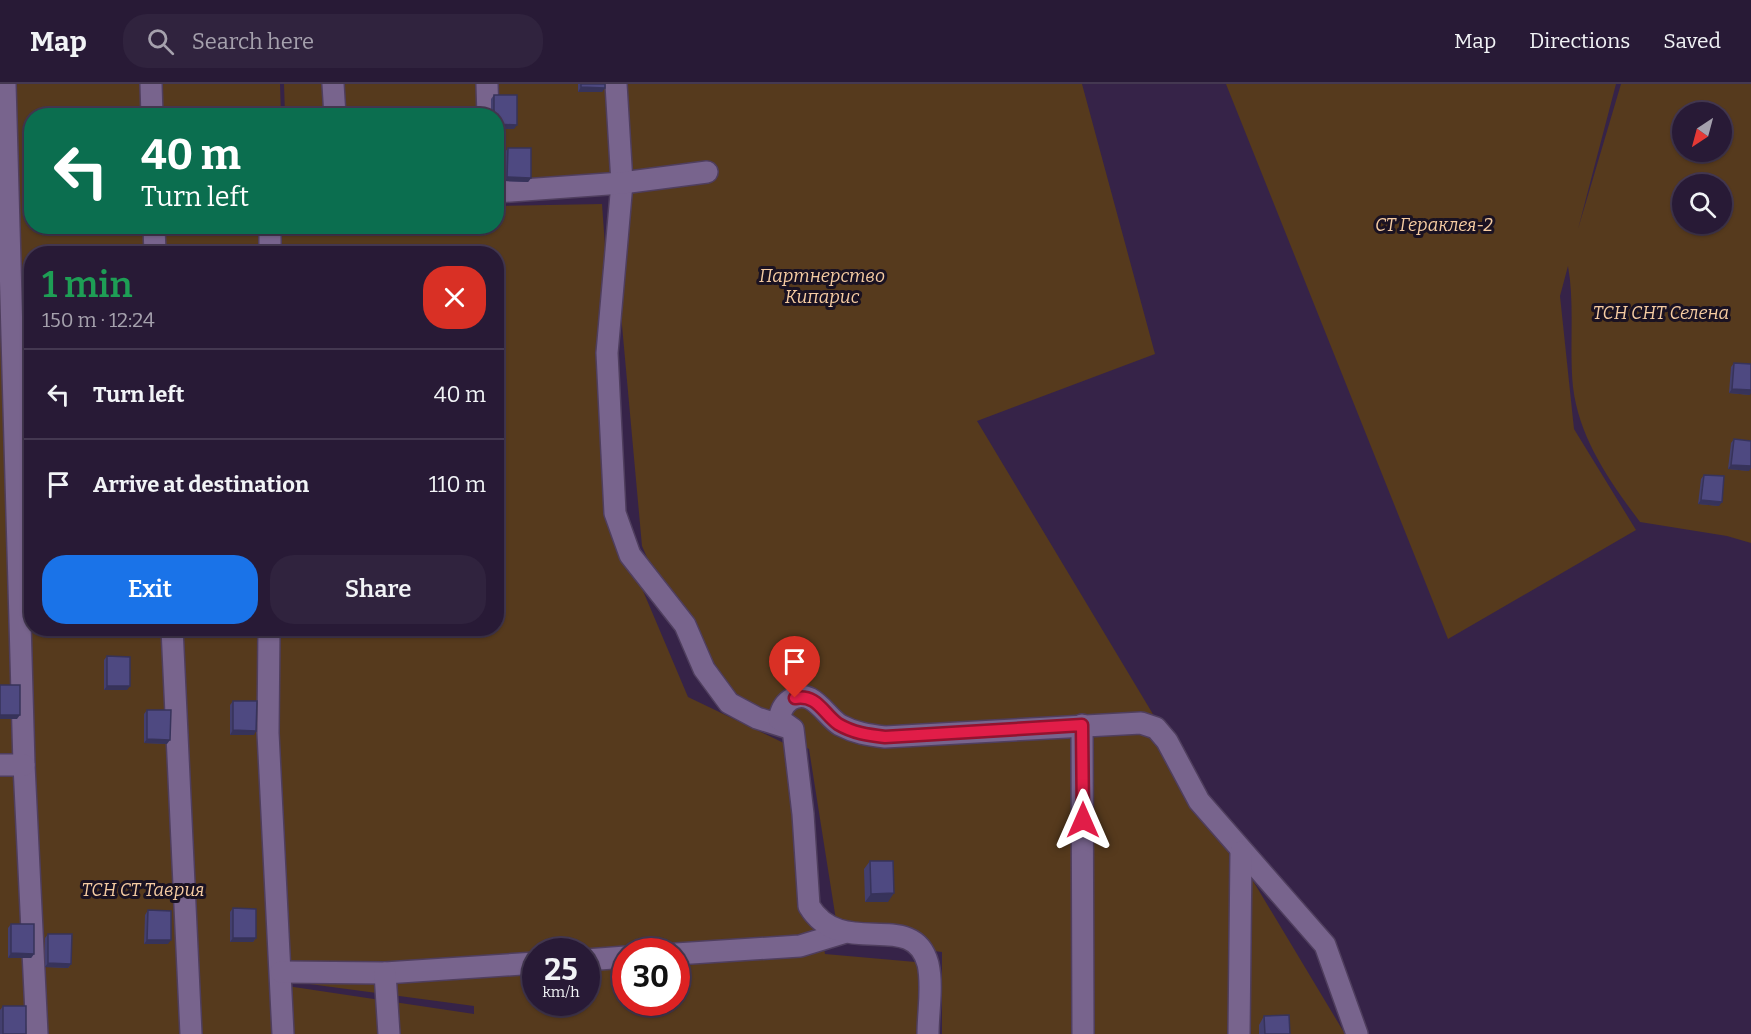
<!DOCTYPE html>
<html lang="en">
<head>
<meta charset="utf-8">
<style>
  :root { --surface:#281a36; --page:#30233e; --text:#f1f3f6; --muted:#a5a1ad; --line:#443851; --accent:#1a73e8 }
  body { margin:0; font-family:Bitter,serif; background:var(--page); color:var(--text); height:100vh; display:flex; flex-direction:column; font-size:22px; white-space:nowrap }
  * { box-sizing:border-box; margin:0 }
  p { font-size:20px; color:var(--muted) }
  .icon { flex:none; width:33px; height:33px; fill:none; stroke:currentColor; stroke-width:2; stroke-linecap:round; stroke-linejoin:round }
  .map { position:relative; flex:1; overflow:hidden }
  .details { position:absolute; left:24px; top:162px; width:480px; height:390px; display:flex; flex-direction:column; background:var(--surface); border-radius:24px; box-shadow:0 2px 4px #0004,0 0 0 2px var(--line) }
  .details>* { flex:none }
  .banner { position:absolute; left:24px; top:24px; width:480px; height:126px; border-radius:24px; box-shadow:0 2px 4px #0004,0 0 0 2px var(--line); background:#0b6e4f; color:#fff; overflow:hidden }
  .needle { width:39px; rotate:216deg }
  .fabs { position:absolute; left:1672px; top:18px; display:grid; gap:12px }
  .fabs a { display:grid; place-items:center; width:60px; height:60px; border-radius:50%; background:var(--surface); box-shadow:0 2px 4px #0004,0 0 0 2px var(--line); font-size:30px }
  .speed { position:absolute; left:522px; top:854px; display:flex; gap:12px; font-size:30px; font-weight:700; text-align:center }
  .speed>* { display:grid; place-content:center; width:78px; height:78px; border-radius:50%; background:var(--surface); box-shadow:0 2px 4px #0004,0 0 0 2px var(--line); line-height:1 }
  .speed small { font-size:15px; font-weight:400 }
  .speed .limit { border:9px solid #d22; background:#fff; color:#111 }
  .pin { position:absolute; display:grid; place-items:center; width:51px; height:51px; color:#fff; margin:-62px -26px; border-radius:50% 50% 50% 0; rotate:-45deg; box-shadow:0 0 6px #0007 }
  .pin .icon { rotate:45deg }
  .me { position:absolute; width:66px; margin:-33px; rotate:0deg; stroke-linejoin:round; filter:drop-shadow(0 0 4px #0008) }
  .turn { display:flex; align-items:center; gap:21px; height:126px; padding:0 18px; font-size:27px }
  .turn .icon { width:78px; height:78px; stroke-width:2.5 }
  .turn b { display:block; font-size:42px; line-height:51px }
  .round { display:grid; place-items:center; flex:none; width:63px; height:63px; border-radius:24px; background:var(--page) }
  .summary { display:flex; align-items:center; justify-content:space-between; height:102px; padding:0 18px }
  h1 { font-size:36px; font-weight:600; line-height:45px; color:#1e9e55 }
  .button { display:flex; gap:12px; margin-top:auto; padding:12px 18px }
  .button a { flex:1; height:69px; border-radius:24px; background:var(--accent); color:#fff; font-size:24px; font-weight:600; line-height:69px; text-align:center }
  .button a+a { background:var(--page); color:var(--text) }
  ul { padding:0; list-style:none }
  li { display:flex; align-items:center; gap:18px; height:90px; padding:0 18px; border-top:2px solid var(--line) }
  li div { flex:1 }
  li b { display:block; font-size:22px }
  li em { font-style:normal }
  header { display:flex; align-items:center; gap:36px; box-sizing:border-box; height:84px; padding:0 30px; background:var(--surface); border-bottom:2px solid var(--line) }
  header strong { font-size:28px }
  nav { display:flex; gap:33px; margin-inline-start:auto; font-size:21px }
  .search { width:420px; height:54px; background:var(--page); display:flex; align-items:center; gap:15px; box-sizing:border-box; padding:0 21px; border-radius:24px; color:var(--muted); font-size:22px }
  .map>svg:first-child { display:block }
</style>
</head>
<body>
<header>
<strong>Map</strong>
<div class="search"><svg class="icon" aria-label="search" viewBox="0 0 24 24"><circle cx="10" cy="10" r="6"/><path d="M15 15l6 6"/></svg>Search here</div>
<nav><a>Map</a><a>Directions</a><a>Saved</a></nav>
</header>
<div class="map">
<svg width="1751" height="950" viewBox="0 0 1751 950">
  <rect width="100%" height="100%" fill="#362348"/>
  <g fill="#563a1d" fill-rule="evenodd">
    <path d="M0 0H280L281 31 32 32V142H496L497 122 602 120 627 469 688 613 790 662 825 870 927 879 926 950H0ZM32 170H496V544H32ZM536 867H586V918H536ZM626 867H676V918H626ZM287 897 474 922V930L287 902Z"/>
    <polygon points="284,0 1082,0 1155,270 977,337 1345,950 942,950 942,868 839,855 809,665 704,604 642,462 610,109 497,108 496,32 285,31"/>
    <path d="M1226 0H1616L1578 145 1621 0H1751V459L1727 452 1640 438C1610 398 1579 354 1573 303 1569 263 1575 221 1568 182L1560 212 1574 345 1636 446 1448 555ZM1683 28H1722V68H1683ZM1683 100H1722V140H1683Z"/>
  </g>
  <g fill="none" stroke-linecap="round" stroke-linejoin="round">
    <defs>
      <g id="minor">
        <polyline points="5,0 24,681 37,950"/>
        <polyline points="151,0 152,32"/>
        <polyline points="333,0 335,32"/>
        <polyline points="487,0 488,32"/>
        <polyline points="616,0 622,99 607,269 615,429 630,471 685,541 704,585 729,619 757,634 792,645"/>
        <polyline points="496,108 622,99 707,88"/>
        <polyline points="154,142 155,170"/>
        <polyline points="270,142 270,170"/>
        <polyline points="172,544 191,950"/>
        <polyline points="269,544 268,649 283,950"/>
        <polyline points="1082,641 1083,950"/>
        <polyline points="0,681 24,681"/>
        <polyline points="676,870 800,862 843,849"/>
        <polyline points="586,876 626,873"/>
        <polyline points="281,888 385,889 536,879"/>
        <polyline points="385,889 389,950"/>
        <path d="M928 950C928 928 933 902 928 880 913 823 842 877 809 822L803 730 793 645 779 635C781 627 783 621 790 616 812 602 825 632 840 641 855 649 868 651 885 653L1141 639 1156 644 1167 657 1199 717 1325 861 1357 950"/>
        <polyline points="1239,950 1241,768"/>
      </g>
    </defs>
    <use href="#minor" stroke="#4f3e5e" stroke-width="24"/>
    <use href="#minor" stroke="#78648d" stroke-width="21"/>
  </g>
  <g fill="#433f6f">
    <polygon points="578,0 605,0 602,8 578,8"/>
    <polygon points="494,11 514,45 496,32 491,32 491,15"/>
    <polygon points="508,64 531,94 528,98 505,97 505,68"/>
    <polygon points="178,142 204,142 204,148 201,152 178,152"/>
    <polygon points="1734,279 1750,311 1729,309 1731,283"/>
    <polygon points="1734,355 1749,387 1728,385 1731,359"/>
    <polygon points="1704,391 1719,422 1698,420 1701,395"/>
    <polygon points="107,572 127,606 104,606 104,576"/>
    <polygon points="233,617 254,651 230,651 230,621"/>
    <polygon points="147,626 167,660 144,659 144,630"/>
    <polygon points="870,777 888,818 865,818 864,785"/>
    <polygon points="233,824 256,854 253,858 230,858 230,828"/>
    <polygon points="148,826 168,860 144,860 145,831"/>
    <polygon points="11,840 34,870 31,874 8,874 8,844"/>
    <polygon points="48,850 71,880 68,884 45,883 45,854"/>
    <polygon points="3,922 26,950 0,950 0,926"/>
    <polygon points="1264,932 1290,950 1259,950 1259,941"/>
  </g>
  <g fill="#37335a">
    <polygon points="581,3 605,4 602,8 578,8"/>
    <polygon points="496,40 517,41 514,45 496,45"/>
    <polygon points="507,93 531,94 528,98 505,97"/>
    <polygon points="180,147 204,148 201,152 178,152"/>
    <polygon points="1732,305 1751,306 1751,309 1750,311 1729,309"/>
    <polygon points="1731,381 1751,382 1751,384 1749,387 1728,385"/>
    <polygon points="1701,416 1722,418 1719,422 1698,420"/>
    <polygon points="107,602 130,602 127,606 104,606"/>
    <polygon points="0,631 20,631 17,635 0,635"/>
    <polygon points="233,646 256,647 254,651 230,651"/>
    <polygon points="147,655 170,656 167,660 144,659"/>
    <polygon points="894,809 888,818 865,818 871,810"/>
    <polygon points="233,854 256,854 253,858 230,858"/>
    <polygon points="147,856 171,856 168,860 144,860"/>
    <polygon points="11,869 34,870 31,874 8,874"/>
    <polygon points="48,879 71,880 68,884 45,883"/>
  </g>
  <g fill="#4e4981" stroke="#37335a" stroke-width="1.5">
    <polygon points="581,0 605,0 605,4 581,3"/>
    <polygon points="494,11 517,11 517,41 496,40 496,32 494,32"/>
    <polygon points="94,29 117,30 117,32 94,32"/>
    <polygon points="508,64 531,64 531,94 507,93"/>
    <polygon points="181,142 204,142 204,148 180,147"/>
    <polygon points="1734,279 1751,280 1751,306 1732,305"/>
    <polygon points="1734,355 1751,357 1751,382 1731,381"/>
    <polygon points="1704,391 1724,392 1722,418 1701,416"/>
    <polygon points="107,572 130,573 130,602 107,602"/>
    <rect x="0" y="601" width="20" height="30"/>
    <polygon points="233,617 257,617 256,647 233,646"/>
    <polygon points="147,626 171,626 170,656 147,655"/>
    <polygon points="870,777 893,777 894,809 871,810"/>
    <polygon points="233,824 256,825 256,854 233,854"/>
    <polygon points="148,826 171,827 171,856 147,856"/>
    <polygon points="11,840 34,840 34,870 11,869"/>
    <polygon points="48,850 72,850 71,880 48,879"/>
    <rect x="3" y="922" width="23" height="28"/>
    <polygon points="1289,931 1290,950 1265,950 1264,932"/>
  </g>
  <g fill="none" stroke-linecap="round" stroke-linejoin="round">
    <defs>
      <path id="route" d="M795 614C817 610 823 629 838 640 853 649 868 651 885 653L1082 641 1083 736"/>
    </defs>
    <use href="#route" stroke="#92132f" stroke-width="15"/>
    <use href="#route" stroke="#e11d48" stroke-width="10"/>
  </g>
  <g text-anchor="middle" dominant-baseline="central" stroke-width="6" stroke-linejoin="round" paint-order="stroke">
    <g font-size="18" font-style="italic" fill="#f6cca2" stroke="#1a1222">
      <text x="1434" y="141">СТ Гераклея-2</text>
      <text x="822" y="192">Партнерство<tspan x="822" dy="21">Кипарис</tspan></text>
      <text x="1661" y="229">ТСН СНТ Селена</text>
      <text x="143" y="806">ТСН СТ Таврия</text>
    </g>
  </g>
</svg>
<div class="fabs">
<a><svg class="needle" viewBox="-14 -14 28 28"><path d="M0-13l5 13h-10z" fill="#e53935"/><path d="M0 13l5-13h-10z" fill="#a5a1ad"/></svg></a>
<a><svg class="icon" aria-label="search" viewBox="0 0 24 24"><circle cx="10" cy="10" r="6"/><path d="M15 15l6 6"/></svg></a>
</div>
<div class="speed"><div>25<small>km/h</small></div><div class="limit">30</div></div>
<div class="pin" style="left:795px;top:614px;background:#d93025"><svg class="icon" aria-label="arrive" viewBox="0 0 24 24"><path d="M6 21V4h12l-3 4 3 4H6"/></svg></div>
<svg class="me" style="left:1083px;top:736px" viewBox="-20 -20 40 40"><path d="M0-17L14 15 0 8-14 15z" fill="#e11d48" stroke="#fff" stroke-width="4"/></svg>
<div class="banner">
<div class="turn"><svg class="icon" aria-label="left" viewBox="0 0 24 24"><path d="M17 20v-9H6M10 6l-5 5 5 5"/></svg><div><b>40 m</b>Turn left</div></div>
</div>
<section class="details">
<div class="summary"><div><h1>1 min</h1><p>150 m · 12:24</p></div><a class="round" style="background:#d93025;color:#fff"><svg class="icon" aria-label="close" viewBox="0 0 24 24"><path d="M6 6l12 12M18 6L6 18"/></svg></a></div>
<ul>
<li><svg class="icon" aria-label="left" viewBox="0 0 24 24"><path d="M17 20v-9H6M10 6l-5 5 5 5"/></svg><div><b>Turn left</b></div><em>40 m</em></li>
<li><svg class="icon" aria-label="arrive" viewBox="0 0 24 24"><path d="M6 21V4h12l-3 4 3 4H6"/></svg><div><b>Arrive at destination</b></div><em>110 m</em></li>
</ul>
<div class="button"><a>Exit</a><a>Share</a></div>
</section>
</div>
</body>
</html>
